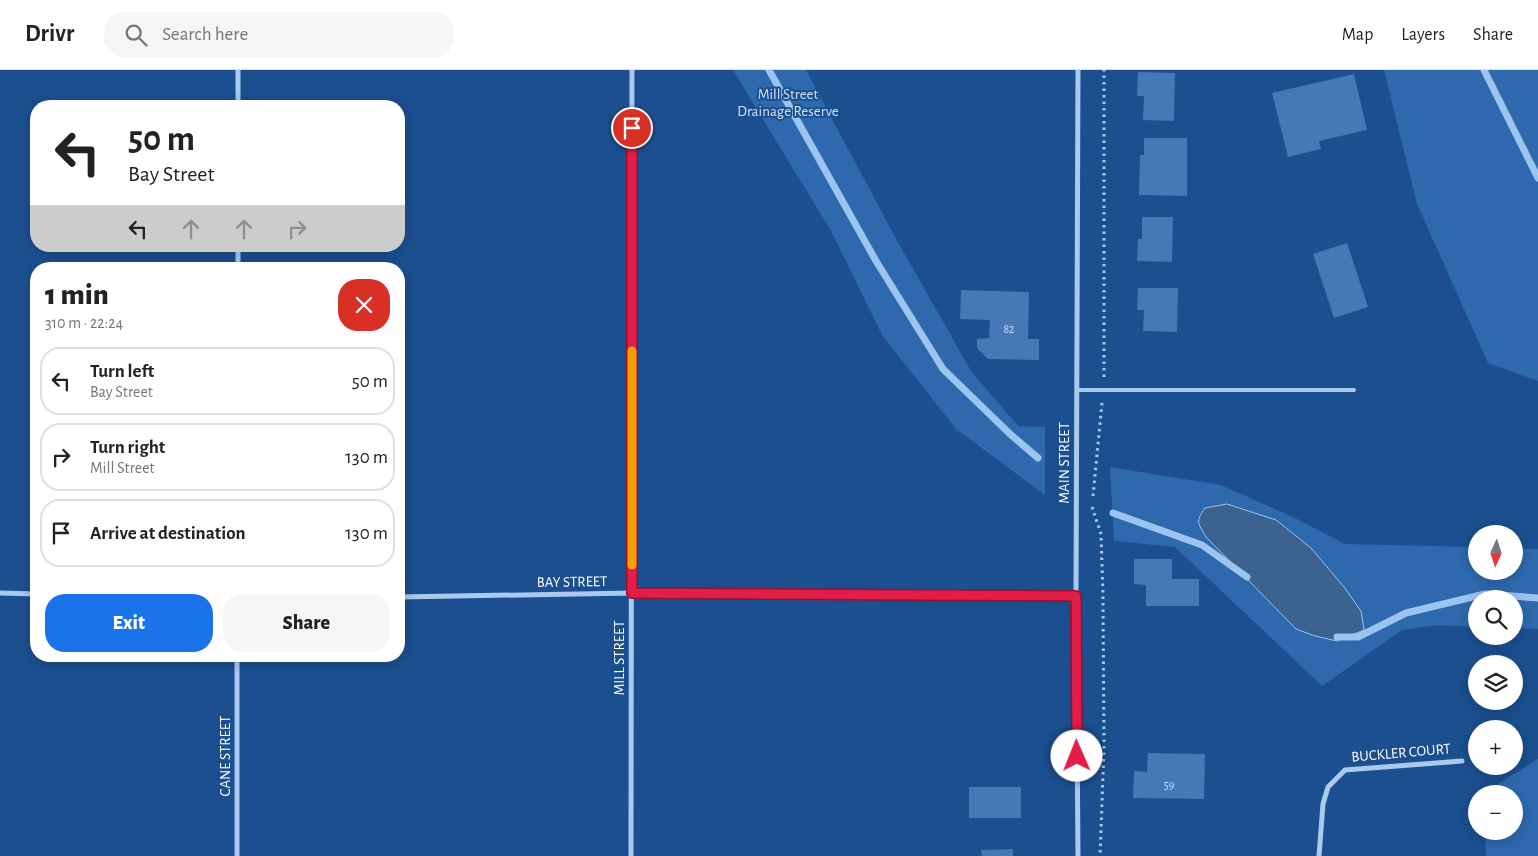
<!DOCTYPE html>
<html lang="en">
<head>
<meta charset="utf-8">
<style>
  :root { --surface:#fff; --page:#f6f6f6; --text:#222; --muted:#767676; --line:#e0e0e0; --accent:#1a73e8 }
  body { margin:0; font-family:"Alegreya Sans",sans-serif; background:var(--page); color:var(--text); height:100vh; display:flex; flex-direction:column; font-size:19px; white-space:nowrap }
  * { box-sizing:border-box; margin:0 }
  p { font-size:16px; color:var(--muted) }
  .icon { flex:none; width:28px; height:28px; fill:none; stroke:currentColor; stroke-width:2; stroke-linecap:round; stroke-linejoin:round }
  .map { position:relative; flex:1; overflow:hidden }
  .drawer { position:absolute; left:30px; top:192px; width:375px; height:400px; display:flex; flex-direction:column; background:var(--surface); border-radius:20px; box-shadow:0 2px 12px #0003 }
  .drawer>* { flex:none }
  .banner { position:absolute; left:30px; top:30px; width:375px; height:152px; border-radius:20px; box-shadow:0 2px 12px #0003; background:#fff; color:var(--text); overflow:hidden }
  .needle { width:32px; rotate:183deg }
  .buttons { position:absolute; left:1468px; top:455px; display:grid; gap:10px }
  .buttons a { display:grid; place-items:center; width:55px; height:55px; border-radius:50%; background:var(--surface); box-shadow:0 2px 12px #0003; font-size:25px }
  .pin { position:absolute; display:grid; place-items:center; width:42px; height:42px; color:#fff; margin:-21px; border:2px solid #fff; border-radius:50%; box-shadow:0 1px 5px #0007 }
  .me { position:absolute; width:55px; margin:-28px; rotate:359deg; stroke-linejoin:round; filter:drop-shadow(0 0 4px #0008) }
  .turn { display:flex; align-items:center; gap:18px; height:105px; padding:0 15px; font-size:22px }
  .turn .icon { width:65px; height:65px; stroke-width:2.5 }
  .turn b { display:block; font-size:35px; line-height:42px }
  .lanes { display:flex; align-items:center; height:48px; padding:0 15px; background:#0003; justify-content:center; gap:25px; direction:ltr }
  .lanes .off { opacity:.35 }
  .round { display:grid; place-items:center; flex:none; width:52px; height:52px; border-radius:20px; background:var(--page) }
  .headline { display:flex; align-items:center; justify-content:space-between; height:85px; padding:0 15px }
  h1 { font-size:30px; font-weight:800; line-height:38px }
  .action { display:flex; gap:10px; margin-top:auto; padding:10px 15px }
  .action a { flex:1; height:58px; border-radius:20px; background:var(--accent); color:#fff; font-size:20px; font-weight:800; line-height:58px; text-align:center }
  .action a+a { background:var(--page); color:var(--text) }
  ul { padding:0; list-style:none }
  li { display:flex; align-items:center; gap:15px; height:68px; margin:0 10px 8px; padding:0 5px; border:2px solid var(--line); border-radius:20px }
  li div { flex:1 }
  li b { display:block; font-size:19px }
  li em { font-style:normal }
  header { display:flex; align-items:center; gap:30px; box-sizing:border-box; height:70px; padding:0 25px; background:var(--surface); border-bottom:1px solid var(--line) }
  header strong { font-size:24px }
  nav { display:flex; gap:28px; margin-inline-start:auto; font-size:18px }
  .search { width:350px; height:45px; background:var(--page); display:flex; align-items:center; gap:12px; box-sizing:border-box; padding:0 18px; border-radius:20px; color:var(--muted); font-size:19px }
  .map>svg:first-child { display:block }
</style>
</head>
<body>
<header>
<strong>Drivr</strong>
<div class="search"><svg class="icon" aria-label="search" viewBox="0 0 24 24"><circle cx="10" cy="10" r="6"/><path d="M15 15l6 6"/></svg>Search here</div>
<nav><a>Map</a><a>Layers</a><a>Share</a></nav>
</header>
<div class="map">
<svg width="1538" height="786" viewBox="0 0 1538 786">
  <rect width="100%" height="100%" fill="#1b4f8f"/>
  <g fill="#2e69ad">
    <polygon points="733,0 806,0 894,165 971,301 1018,356 1045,357 1045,425 956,359 882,265 831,161"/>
    <polygon points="1384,0 1538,0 1538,311 1488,293 1417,134"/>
    <polygon points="1110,397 1221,415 1295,448 1345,474 1476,477 1476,501 1514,501 1514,478 1538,479 1538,559 1514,558 1514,529 1476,529 1476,557 1438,555 1402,560 1322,616 1175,477 1114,471"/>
    <polygon points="1538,689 1538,786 1486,786 1485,761 1514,761 1514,724 1485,724 1485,722"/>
  </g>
  <path fill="#3c6290" stroke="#9cc4f0" d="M1227 434 1276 450 1311 478 1344 517 1361 541 1364 560 1337 571 1315 566 1296 559 1206 467C1198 453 1195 452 1205 438Z"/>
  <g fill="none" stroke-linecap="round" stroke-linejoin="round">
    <g stroke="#9cc4f0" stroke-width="7">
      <polyline points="769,0 876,191 943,299 1010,364 1038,388"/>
      <polyline points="1484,0 1538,108"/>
      <polyline points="1113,443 1202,475 1247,507"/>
      <polyline points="1337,567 1358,567 1406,543 1485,524 1538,528"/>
    </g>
  </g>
  <g fill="#4478b7">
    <polygon points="1138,2 1175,3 1174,51 1143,50 1144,26 1137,26"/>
    <polygon points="1354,4 1367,60 1319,71 1321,79 1288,87 1272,23"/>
    <polygon points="1144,68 1187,68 1187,126 1139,125 1140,85 1144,85"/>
    <polygon points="1142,147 1173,147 1172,192 1137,191 1138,169 1142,169"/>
    <polygon points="1347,173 1368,237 1334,248 1313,184"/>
    <polygon points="1138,218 1178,218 1177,262 1143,261 1144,240 1137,240"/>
    <polygon points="961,220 1029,222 1028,269 1039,269 1039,290 988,289 977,278 977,269 989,268 990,250 960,249"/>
    <polygon points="1134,489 1172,489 1172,509 1199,509 1199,536 1146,536 1146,515 1134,514"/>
    <polygon points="1148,683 1205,684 1204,729 1133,728 1134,701 1147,702"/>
    <rect x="969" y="717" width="52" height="31"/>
    <polygon points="1013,779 1013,786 982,786 981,780"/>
  </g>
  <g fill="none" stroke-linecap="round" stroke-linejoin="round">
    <g stroke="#a9c9ee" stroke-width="3" stroke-dasharray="2.5 4" stroke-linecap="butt">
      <polyline points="1104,307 1104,0"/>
      <polyline points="1093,426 1102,333"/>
      <polyline points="1092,437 1101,464 1103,525 1104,679 1100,786"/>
    </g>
    <polyline stroke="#a9c9ee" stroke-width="4" points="1077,320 1354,320"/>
    <g stroke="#a9c9ee" stroke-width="5">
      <polyline points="238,36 238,0"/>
      <polyline points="238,199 238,176"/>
      <polyline points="0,523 36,524"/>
      <polyline points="399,527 632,523 1076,526"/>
      <polyline points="237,786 237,586"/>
      <polyline points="631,786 632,0"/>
      <polyline points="1078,786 1076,526 1078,0"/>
      <polyline points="1319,786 1323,734 1328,717 1345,700 1462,691"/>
    </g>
  </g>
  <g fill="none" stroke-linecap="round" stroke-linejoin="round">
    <defs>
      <polyline id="route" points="632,58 632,523 1076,526 1077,686"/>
    </defs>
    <use href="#route" stroke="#92132f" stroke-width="12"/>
    <use href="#route" stroke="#e11d48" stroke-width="9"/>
    <polyline stroke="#f59e0b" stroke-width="9" points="632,281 632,495"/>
  </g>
  <g text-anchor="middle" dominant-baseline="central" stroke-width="4" stroke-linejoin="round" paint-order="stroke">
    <g font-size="12" fill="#d0dded">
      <text x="1009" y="259">82</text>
      <text x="1169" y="715">59</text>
    </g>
    <g font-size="15" fill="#cfe3fa" stroke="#1b4f8f">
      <text x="788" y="24">Mill Street<tspan x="788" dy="17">Drainage Reserve</tspan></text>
    </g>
    <g font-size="15" fill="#fff" stroke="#1b4f8f">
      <text transform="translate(1064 393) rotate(-90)">MAIN STREET</text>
      <text transform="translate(572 512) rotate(-1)">BAY STREET</text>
      <text transform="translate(619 588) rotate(-90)">MILL STREET</text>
      <text transform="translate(1401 683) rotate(-5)">BUCKLER COURT</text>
      <text transform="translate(225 686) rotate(-90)">CANE STREET</text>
    </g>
  </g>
</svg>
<div class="buttons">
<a><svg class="needle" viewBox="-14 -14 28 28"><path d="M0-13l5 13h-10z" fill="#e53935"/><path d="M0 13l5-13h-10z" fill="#767676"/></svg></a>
<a><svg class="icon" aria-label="search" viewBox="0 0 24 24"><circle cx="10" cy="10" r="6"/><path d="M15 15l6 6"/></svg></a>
<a><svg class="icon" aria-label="layers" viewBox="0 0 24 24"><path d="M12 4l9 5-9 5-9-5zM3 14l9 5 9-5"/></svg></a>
<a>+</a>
<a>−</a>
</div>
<div class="pin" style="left:632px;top:58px;background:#d93025"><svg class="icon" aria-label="arrive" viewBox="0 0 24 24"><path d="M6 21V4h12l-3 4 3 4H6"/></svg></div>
<svg class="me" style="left:1077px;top:686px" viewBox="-20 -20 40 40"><circle r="19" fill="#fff"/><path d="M0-13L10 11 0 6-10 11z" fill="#e11d48"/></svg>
<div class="banner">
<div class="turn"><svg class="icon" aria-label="left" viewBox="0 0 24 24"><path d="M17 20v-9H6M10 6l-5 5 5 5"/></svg><div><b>50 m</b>Bay Street</div></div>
<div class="lanes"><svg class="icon" aria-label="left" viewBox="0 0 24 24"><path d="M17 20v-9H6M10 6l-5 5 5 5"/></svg><svg class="icon off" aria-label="ahead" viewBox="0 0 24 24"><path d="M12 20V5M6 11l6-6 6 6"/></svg><svg class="icon off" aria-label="ahead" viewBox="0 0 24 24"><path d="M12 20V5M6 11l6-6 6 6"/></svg><svg class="icon off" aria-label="right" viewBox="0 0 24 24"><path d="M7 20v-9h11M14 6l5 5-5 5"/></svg></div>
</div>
<section class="drawer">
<div class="headline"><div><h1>1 min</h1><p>310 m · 22:24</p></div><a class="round" style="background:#d93025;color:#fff"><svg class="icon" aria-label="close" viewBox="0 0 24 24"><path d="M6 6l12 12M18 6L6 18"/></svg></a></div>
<ul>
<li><svg class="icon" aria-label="left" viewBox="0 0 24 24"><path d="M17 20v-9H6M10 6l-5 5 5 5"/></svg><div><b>Turn left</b><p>Bay Street</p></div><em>50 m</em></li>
<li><svg class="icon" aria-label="right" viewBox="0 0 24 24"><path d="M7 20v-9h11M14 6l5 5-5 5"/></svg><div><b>Turn right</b><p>Mill Street</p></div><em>130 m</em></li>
<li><svg class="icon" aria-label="arrive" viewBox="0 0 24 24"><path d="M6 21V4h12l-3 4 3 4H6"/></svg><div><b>Arrive at destination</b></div><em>130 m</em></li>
</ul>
<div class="action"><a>Exit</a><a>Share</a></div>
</section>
</div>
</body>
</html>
